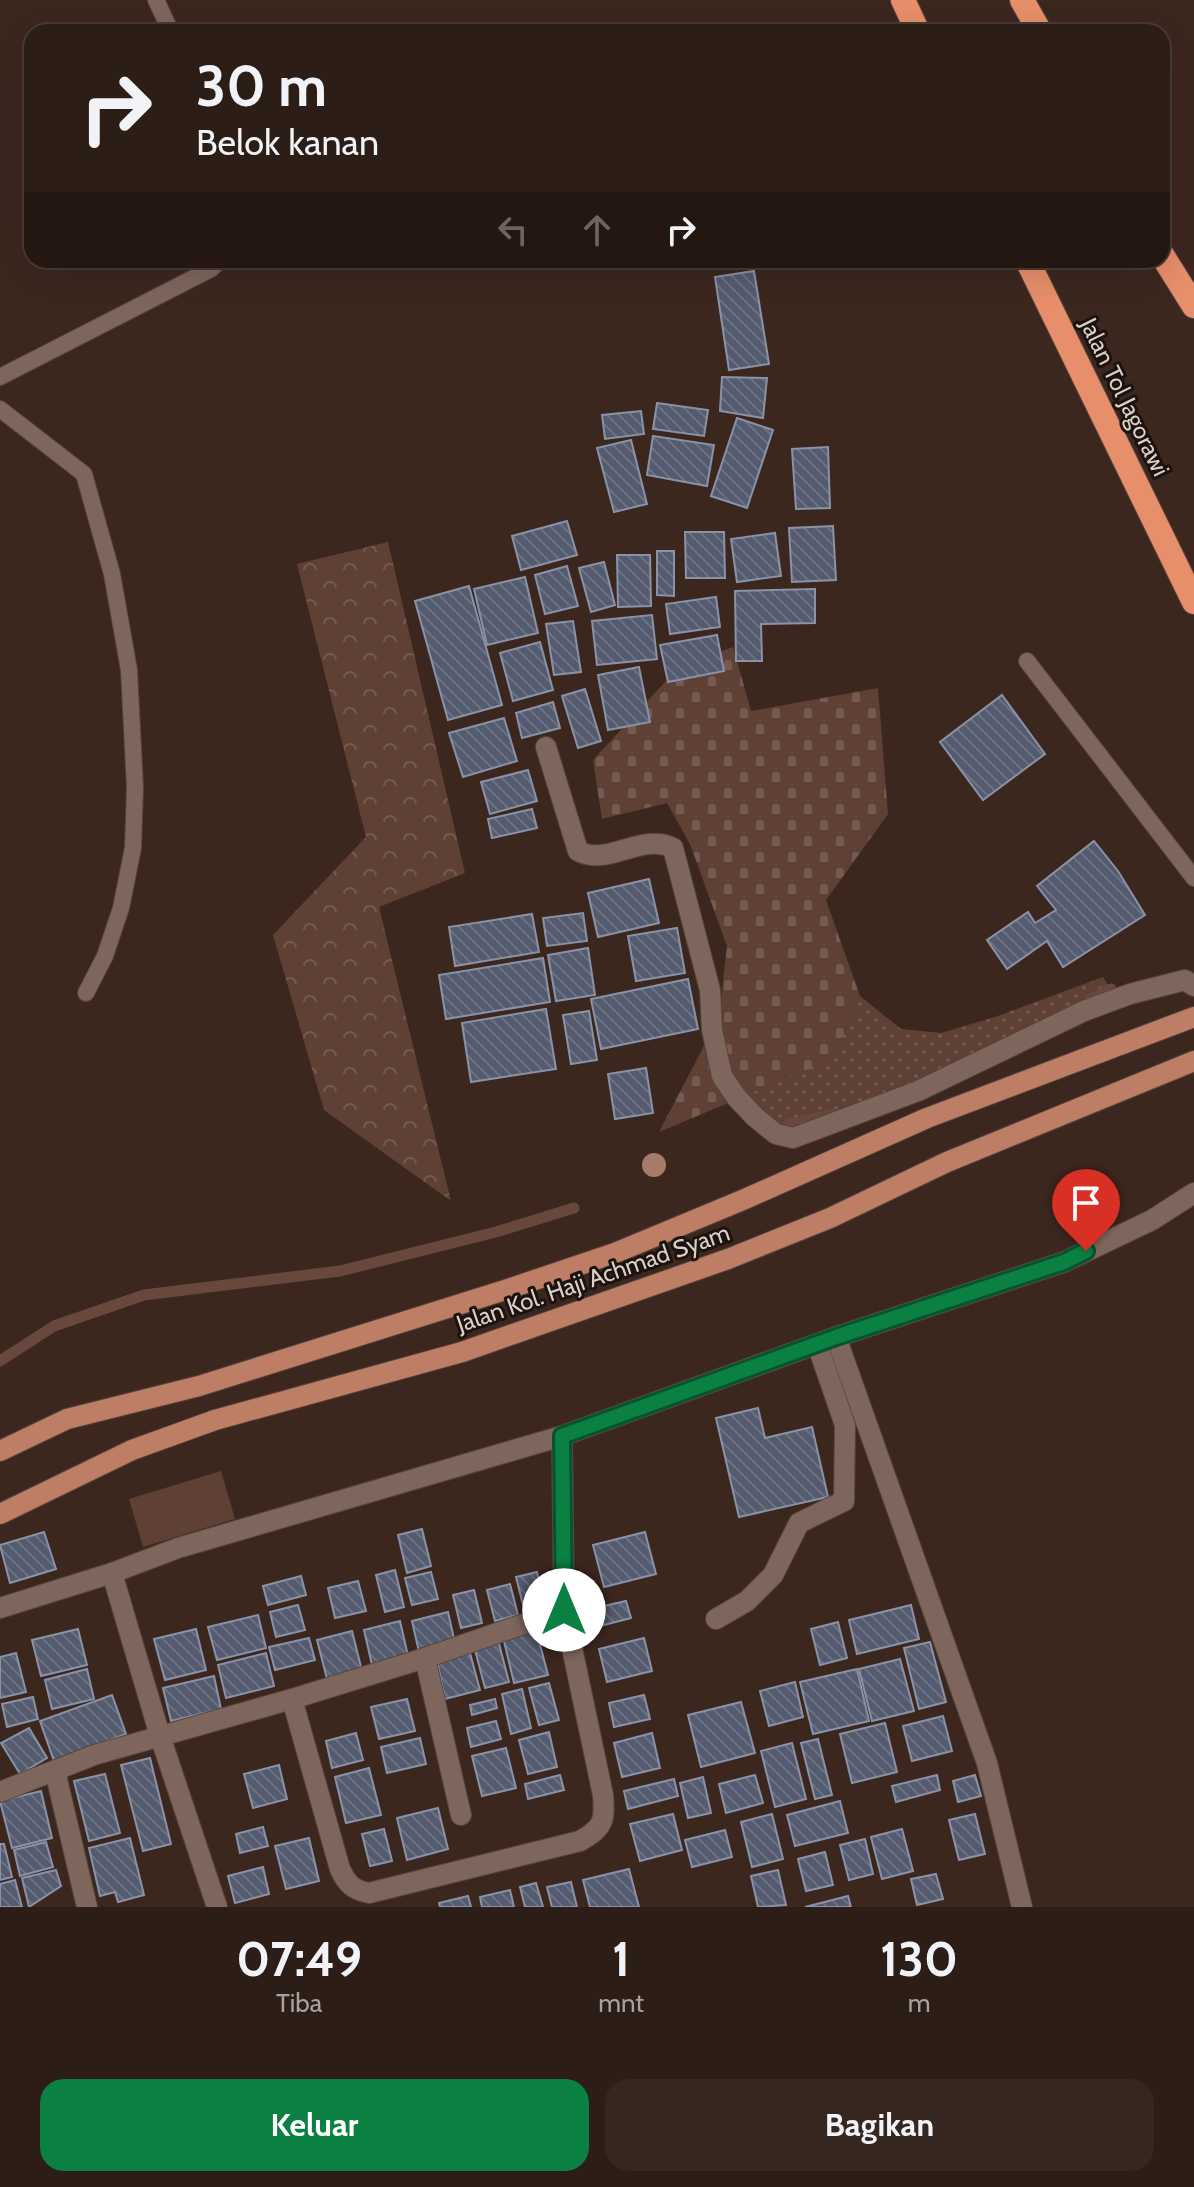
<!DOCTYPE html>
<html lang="id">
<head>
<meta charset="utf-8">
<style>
  :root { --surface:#2d1d17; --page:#352620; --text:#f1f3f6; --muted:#a7a2a1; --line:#483b36; --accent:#0b8043 }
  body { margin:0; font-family:Cabin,sans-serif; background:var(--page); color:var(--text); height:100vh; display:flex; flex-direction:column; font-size:30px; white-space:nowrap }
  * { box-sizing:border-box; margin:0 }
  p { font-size:26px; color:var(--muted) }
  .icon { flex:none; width:44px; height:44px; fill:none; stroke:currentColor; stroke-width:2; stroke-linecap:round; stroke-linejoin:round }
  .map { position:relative; height:1907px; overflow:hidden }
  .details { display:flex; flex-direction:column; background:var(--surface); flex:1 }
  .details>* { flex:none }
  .top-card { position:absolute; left:24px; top:24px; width:1146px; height:244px; border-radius:24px; box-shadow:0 8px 32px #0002,0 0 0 2px var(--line); background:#2d1d17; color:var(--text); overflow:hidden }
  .pin { position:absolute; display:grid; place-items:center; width:68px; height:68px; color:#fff; margin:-82px -34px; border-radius:50% 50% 50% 0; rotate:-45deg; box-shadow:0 0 8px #0007 }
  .pin .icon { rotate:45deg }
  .me { position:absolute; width:88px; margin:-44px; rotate:0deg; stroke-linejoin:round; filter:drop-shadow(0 0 6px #0008) }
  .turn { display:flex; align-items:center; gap:28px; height:168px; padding:0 40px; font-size:36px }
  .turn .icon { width:104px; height:104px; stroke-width:2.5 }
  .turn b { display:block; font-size:56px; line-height:68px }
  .lanes { display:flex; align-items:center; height:76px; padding:0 40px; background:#0003; justify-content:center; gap:40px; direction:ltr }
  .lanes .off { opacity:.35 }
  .eta { display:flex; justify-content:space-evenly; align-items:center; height:136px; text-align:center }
  .eta b { font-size:48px; font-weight:700; line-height:56px }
  .cta { display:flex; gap:16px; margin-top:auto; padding:16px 40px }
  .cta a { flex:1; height:92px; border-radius:24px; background:var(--accent); color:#fff; font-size:32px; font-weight:700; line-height:92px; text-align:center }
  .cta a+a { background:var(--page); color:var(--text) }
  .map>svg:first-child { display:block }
</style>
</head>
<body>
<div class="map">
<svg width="1194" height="1907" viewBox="0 0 1194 1907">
  <defs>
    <pattern id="grass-dots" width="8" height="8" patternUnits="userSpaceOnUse" patternTransform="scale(2)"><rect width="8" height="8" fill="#5f4035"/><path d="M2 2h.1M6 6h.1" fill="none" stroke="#755a51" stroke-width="1.8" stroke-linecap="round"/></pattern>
    <pattern id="forest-crowns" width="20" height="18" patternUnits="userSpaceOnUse" patternTransform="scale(2)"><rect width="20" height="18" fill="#5f4035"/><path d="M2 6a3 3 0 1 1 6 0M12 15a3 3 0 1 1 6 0" fill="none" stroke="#755a51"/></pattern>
    <pattern id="cemetery-stones" width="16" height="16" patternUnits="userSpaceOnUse" patternTransform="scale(2)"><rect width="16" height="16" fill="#5f4035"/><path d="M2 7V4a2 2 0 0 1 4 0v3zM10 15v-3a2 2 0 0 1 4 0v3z" fill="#755a51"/></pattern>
    <pattern id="building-back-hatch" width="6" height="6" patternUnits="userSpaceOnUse" patternTransform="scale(2)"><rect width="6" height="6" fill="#545b6f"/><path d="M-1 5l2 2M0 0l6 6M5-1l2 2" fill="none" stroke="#6c7182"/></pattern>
  </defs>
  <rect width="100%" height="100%" fill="#3c271f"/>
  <polygon fill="url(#grass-dots)" points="1103,977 1117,999 793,1138 731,1090 833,1059 860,996 901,1029 941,1033 995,1017"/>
  <polygon fill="url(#forest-crowns)" points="388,542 465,873 379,907 451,1201 324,1110 273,935 366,837 297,564"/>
  <polygon fill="url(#cemetery-stones)" points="733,647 751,711 878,688 888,814 826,900 860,996 833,1059 659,1132 719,1017 727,946 690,844 667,803 602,819 593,760 678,668"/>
  <polygon fill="#5f4035" points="221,1471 235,1519 143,1547 129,1499"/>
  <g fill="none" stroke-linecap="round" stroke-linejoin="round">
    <g stroke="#68483c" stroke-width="11">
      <polyline points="1090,999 1111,989"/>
      <polyline points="789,1124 834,1114"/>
      <polyline points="0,1361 54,1326 144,1295 340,1271 496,1232 574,1208"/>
    </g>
  </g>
  <g fill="url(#building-back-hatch)" stroke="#8a92a8" stroke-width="2">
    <polygon points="754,271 769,364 729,370 715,277"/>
    <polygon points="722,377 767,378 763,418 720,411"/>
    <polygon points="657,403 708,410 704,436 653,429"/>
    <polygon points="641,411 644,434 605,439 602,415"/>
    <polygon points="737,418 773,430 747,508 711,496"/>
    <polygon points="653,436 714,445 707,486 647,475"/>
    <polygon points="631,440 647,504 614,512 597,448"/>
    <polygon points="828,447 830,508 796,509 792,449"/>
    <polygon points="567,521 577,555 521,570 512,536"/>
    <polygon points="833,526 836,580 792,582 789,528"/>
    <polygon points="685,532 724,532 725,578 686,578"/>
    <polygon points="775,533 781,576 737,582 731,539"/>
    <polygon points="657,551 674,551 674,596 657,595"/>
    <polygon points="617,555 650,555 651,606 618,607"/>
    <polygon points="604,562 615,605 591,612 579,568"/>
    <polygon points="567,566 578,606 545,614 535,575"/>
    <polygon points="525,577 538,633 487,645 474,589"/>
    <polygon points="469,586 502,705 448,720 415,601"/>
    <polygon points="815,589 815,623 761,624 762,661 736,661 735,591"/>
    <polygon points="716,597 720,627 670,634 666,604"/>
    <polygon points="652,615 657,659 597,665 592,621"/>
    <polygon points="573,621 581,672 554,675 546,624"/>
    <polygon points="717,635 724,671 668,682 660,645"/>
    <polygon points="540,642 553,690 513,701 500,653"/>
    <polygon points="639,667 650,722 608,730 598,675"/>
    <polygon points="585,689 601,741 578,748 562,696"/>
    <polygon points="1002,695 1045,754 983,800 940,742"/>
    <polygon points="553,702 560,728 522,738 516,713"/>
    <polygon points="504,718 517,761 463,777 449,733"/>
    <polygon points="528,770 537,801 490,814 481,782"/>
    <polygon points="532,809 537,828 492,838 488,819"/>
    <polygon points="1094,841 1118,871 1145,915 1063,967 1047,941 1007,969 987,940 1028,912 1035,923 1056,910 1037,886"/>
    <polygon points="649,879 659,923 598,937 588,893"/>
    <polygon points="583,913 587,941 547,946 543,918"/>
    <polygon points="532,914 539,952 455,966 449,927"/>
    <polygon points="677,928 685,973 636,981 628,936"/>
    <polygon points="588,948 595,995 556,1001 548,955"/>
    <polygon points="543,958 550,1002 446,1019 439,975"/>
    <polygon points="688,979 698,1029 601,1049 591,999"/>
    <polygon points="546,1009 556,1069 471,1082 462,1023"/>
    <polygon points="589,1011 597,1060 571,1064 563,1015"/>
    <polygon points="646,1068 653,1113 615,1119 608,1074"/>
    <polygon points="758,1408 765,1438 812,1427 828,1497 739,1517 716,1418"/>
    <polygon points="422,1529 431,1566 407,1573 398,1535"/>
    <polygon points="44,1532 56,1569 10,1583 0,1545"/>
    <polygon points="645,1532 656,1574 604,1587 593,1545"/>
    <polygon points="395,1570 404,1607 385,1612 376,1575"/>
    <polygon points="431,1572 438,1599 412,1605 405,1578"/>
    <polygon points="537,1572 544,1603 524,1609 516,1577"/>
    <polygon points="301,1576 306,1595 268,1605 263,1586"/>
    <polygon points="358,1581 366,1611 335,1618 328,1588"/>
    <polygon points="510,1584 518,1615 495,1621 487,1590"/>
    <polygon points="474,1590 482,1623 461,1628 453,1595"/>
    <polygon points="626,1601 631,1618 600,1626 595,1608"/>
    <polygon points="298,1605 305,1630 276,1637 270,1612"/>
    <polygon points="911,1605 919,1639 857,1654 849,1620"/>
    <polygon points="448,1612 455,1643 419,1652 412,1621"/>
    <polygon points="258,1615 266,1648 217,1660 208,1627"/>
    <polygon points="400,1621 408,1656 372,1665 364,1630"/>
    <polygon points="838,1622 847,1658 820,1665 811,1629"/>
    <polygon points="78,1629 87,1665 41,1676 32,1640"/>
    <polygon points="196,1629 206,1670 165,1680 154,1639"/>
    <polygon points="536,1629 548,1675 514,1683 503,1637"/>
    <polygon points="352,1631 362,1671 327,1679 317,1640"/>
    <polygon points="309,1638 315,1660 275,1670 269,1647"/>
    <polygon points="644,1638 652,1671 607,1682 599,1649"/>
    <polygon points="498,1640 509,1682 485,1688 474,1646"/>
    <polygon points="930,1642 946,1702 919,1709 904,1648"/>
    <polygon points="16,1653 26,1692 0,1698 0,1657"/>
    <polygon points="266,1653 274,1686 226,1698 218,1665"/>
    <polygon points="470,1653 480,1690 445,1699 437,1661"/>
    <polygon points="900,1659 914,1711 872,1721 859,1669"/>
    <polygon points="87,1669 94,1699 52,1709 45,1680"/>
    <polygon points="857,1669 869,1721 813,1734 800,1682"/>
    <polygon points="214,1676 221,1709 171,1721 163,1688"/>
    <polygon points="795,1682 803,1717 769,1726 760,1691"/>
    <polygon points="549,1683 559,1720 539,1725 529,1688"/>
    <polygon points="522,1689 531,1728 511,1734 502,1694"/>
    <polygon points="112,1695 126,1734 54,1761 40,1721"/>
    <polygon points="644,1695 650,1719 614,1727 609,1703"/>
    <polygon points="33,1697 38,1719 7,1727 2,1704"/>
    <polygon points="407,1699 415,1731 379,1739 371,1707"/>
    <polygon points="495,1699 497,1708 472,1715 470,1705"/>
    <polygon points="741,1702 755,1753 701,1767 688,1715"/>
    <polygon points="943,1716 952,1751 912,1761 903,1726"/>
    <polygon points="496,1721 501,1739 471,1747 467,1728"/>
    <polygon points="885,1723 897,1772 852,1783 840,1734"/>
    <polygon points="29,1728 47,1758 20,1774 1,1743"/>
    <polygon points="549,1732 557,1767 528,1774 519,1740"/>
    <polygon points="356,1733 363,1760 332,1768 326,1741"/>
    <polygon points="652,1733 660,1768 622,1777 614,1743"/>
    <polygon points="420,1738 426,1764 387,1773 381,1747"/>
    <polygon points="818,1739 832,1795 815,1799 801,1743"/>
    <polygon points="792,1743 806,1799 775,1807 761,1751"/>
    <polygon points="506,1748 516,1788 482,1796 472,1756"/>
    <polygon points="150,1758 171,1844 143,1851 121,1765"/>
    <polygon points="279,1765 287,1799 253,1808 244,1774"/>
    <polygon points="369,1768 381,1815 346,1823 335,1777"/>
    <polygon points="105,1774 120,1833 89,1841 74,1781"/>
    <polygon points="560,1775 564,1790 528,1799 525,1784"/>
    <polygon points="755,1775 763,1803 726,1813 719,1784"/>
    <polygon points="937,1775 940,1790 896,1802 892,1786"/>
    <polygon points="975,1775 981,1796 958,1802 953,1781"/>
    <polygon points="703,1777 711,1813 688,1818 680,1783"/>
    <polygon points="674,1779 678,1796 628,1809 624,1791"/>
    <polygon points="41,1791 52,1838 12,1848 0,1801"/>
    <polygon points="840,1801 848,1833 795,1846 787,1815"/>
    <polygon points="438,1808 448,1849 407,1860 397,1818"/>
    <polygon points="673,1814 682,1850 640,1861 630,1824"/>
    <polygon points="772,1814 783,1859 752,1867 741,1822"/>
    <polygon points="975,1814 985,1854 959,1860 949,1820"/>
    <polygon points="263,1827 268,1846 240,1853 236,1834"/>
    <polygon points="384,1829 392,1861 370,1866 362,1834"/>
    <polygon points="902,1829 913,1871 882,1879 871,1837"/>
    <polygon points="725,1830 732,1857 692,1867 685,1840"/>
    <polygon points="130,1838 144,1895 118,1902 115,1892 100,1896 89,1848"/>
    <polygon points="309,1838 319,1881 286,1889 275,1846"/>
    <polygon points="865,1839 873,1874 849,1880 840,1845"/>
    <polygon points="46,1842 53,1867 20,1876 14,1850"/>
    <polygon points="0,1844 4,1844 12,1877 0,1880"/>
    <polygon points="825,1852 833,1885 806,1891 798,1859"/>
    <polygon points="263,1867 269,1894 235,1903 228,1876"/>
    <polygon points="629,1869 639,1907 590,1907 583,1880"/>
    <polygon points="56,1870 61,1886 29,1907 22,1878"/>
    <polygon points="778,1870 786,1905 758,1907 751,1876"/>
    <polygon points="936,1874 943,1899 917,1905 911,1879"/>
    <polygon points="15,1880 22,1907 0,1907 0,1884"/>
    <polygon points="571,1882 577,1907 552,1907 547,1887"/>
    <polygon points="536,1883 543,1907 525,1907 520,1887"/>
    <polygon points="510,1890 514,1907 482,1907 480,1897"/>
    <polygon points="468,1896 471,1907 440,1907 439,1903"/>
    <polygon points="848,1896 851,1907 805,1907"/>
  </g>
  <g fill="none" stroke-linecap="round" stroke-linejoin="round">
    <defs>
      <g id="service">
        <polyline points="156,0 171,32"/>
        <polyline points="0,377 211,269 220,260"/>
        <polyline points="0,409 84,474 112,574 129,670 135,787 133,848 121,908 105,956 86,993"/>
        <polyline points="1027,661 1194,878"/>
      </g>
      <g id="minor">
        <path d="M546 747 578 851C608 867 641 832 673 848L710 990 712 1030 722 1076 737 1098 755 1117 776 1134 793 1138 918 1091 1084 1011 1130 994 1185 980 1194 986"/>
        <polyline points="836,1337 987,1763 1022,1907"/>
        <polyline points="112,1573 160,1736 217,1907"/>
        <polyline points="0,1608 112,1573 178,1548 562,1436 836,1337 1064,1262 1152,1220 1194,1193"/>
        <polyline points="716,1619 747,1601 773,1575 799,1523 844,1501 845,1425 817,1344"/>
        <polyline points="425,1658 461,1815"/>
        <path d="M292 1699 340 1869C347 1884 353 1890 369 1893L580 1841C604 1827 605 1821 603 1795L564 1610 562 1436"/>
        <polyline points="55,1771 87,1907"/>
        <polyline points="0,1792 94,1755 292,1699 425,1658 564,1610"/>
      </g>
      <g id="primary">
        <polyline points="0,1451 67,1419 199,1386 505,1290 615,1253 745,1199 927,1118 1194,1017"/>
        <polyline points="0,1514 132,1450 215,1420 462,1352 728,1259 830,1218 947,1162 1194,1061"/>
      </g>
      <g id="motorway">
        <polyline points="903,0 918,32"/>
        <polyline points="1022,0 1040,32"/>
        <polyline points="1162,255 1194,306"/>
        <polyline points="1027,260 1194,602"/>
      </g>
    </defs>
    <use href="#service" stroke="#56453e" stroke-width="18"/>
    <use href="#minor" stroke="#56453e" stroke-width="22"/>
    <use href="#primary" stroke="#56453e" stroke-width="22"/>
    <use href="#motorway" stroke="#56453e" stroke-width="26"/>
    <use href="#service" stroke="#7e665d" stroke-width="16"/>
    <use href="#minor" stroke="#7e665d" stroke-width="20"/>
    <use href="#primary" stroke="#bd7e65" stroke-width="20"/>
    <use href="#motorway" stroke="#e78e6a" stroke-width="24"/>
  </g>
  <circle fill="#a67b69" cx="654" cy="1165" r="12"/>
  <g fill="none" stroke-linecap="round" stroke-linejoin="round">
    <defs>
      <polyline id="route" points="564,1610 562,1436 836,1337 1064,1262 1086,1251"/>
    </defs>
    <use href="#route" stroke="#07532c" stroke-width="20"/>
    <use href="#route" stroke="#0b8043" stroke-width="14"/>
  </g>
  <g text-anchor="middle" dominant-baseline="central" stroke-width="6" stroke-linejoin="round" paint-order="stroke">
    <g font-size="24" fill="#dccec9" stroke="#1c130f">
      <text transform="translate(1125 397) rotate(64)">Jalan Tol Jagorawi</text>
      <text transform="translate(593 1278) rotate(-19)">Jalan Kol. Haji Achmad Syam</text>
    </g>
  </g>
</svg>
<div class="pin" style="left:1086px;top:1251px;background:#d93025"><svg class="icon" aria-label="arrive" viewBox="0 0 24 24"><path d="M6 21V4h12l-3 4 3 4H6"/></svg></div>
<svg class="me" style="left:564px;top:1610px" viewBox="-20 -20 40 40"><circle r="19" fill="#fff"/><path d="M0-13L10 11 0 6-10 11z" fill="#0b8043"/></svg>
<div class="top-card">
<div class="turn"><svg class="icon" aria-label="right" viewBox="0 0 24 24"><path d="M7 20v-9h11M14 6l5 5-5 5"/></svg><div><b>30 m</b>Belok kanan</div></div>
<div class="lanes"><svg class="icon off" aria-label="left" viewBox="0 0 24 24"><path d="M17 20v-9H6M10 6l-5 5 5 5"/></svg><svg class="icon off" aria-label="ahead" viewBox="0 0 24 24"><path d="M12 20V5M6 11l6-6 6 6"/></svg><svg class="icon" aria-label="right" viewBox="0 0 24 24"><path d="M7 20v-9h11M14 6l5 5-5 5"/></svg></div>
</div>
</div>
<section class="details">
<div class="eta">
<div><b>07:49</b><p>Tiba</p></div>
<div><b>1</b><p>mnt</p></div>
<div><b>130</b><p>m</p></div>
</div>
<div class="cta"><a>Keluar</a><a>Bagikan</a></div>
</section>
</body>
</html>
